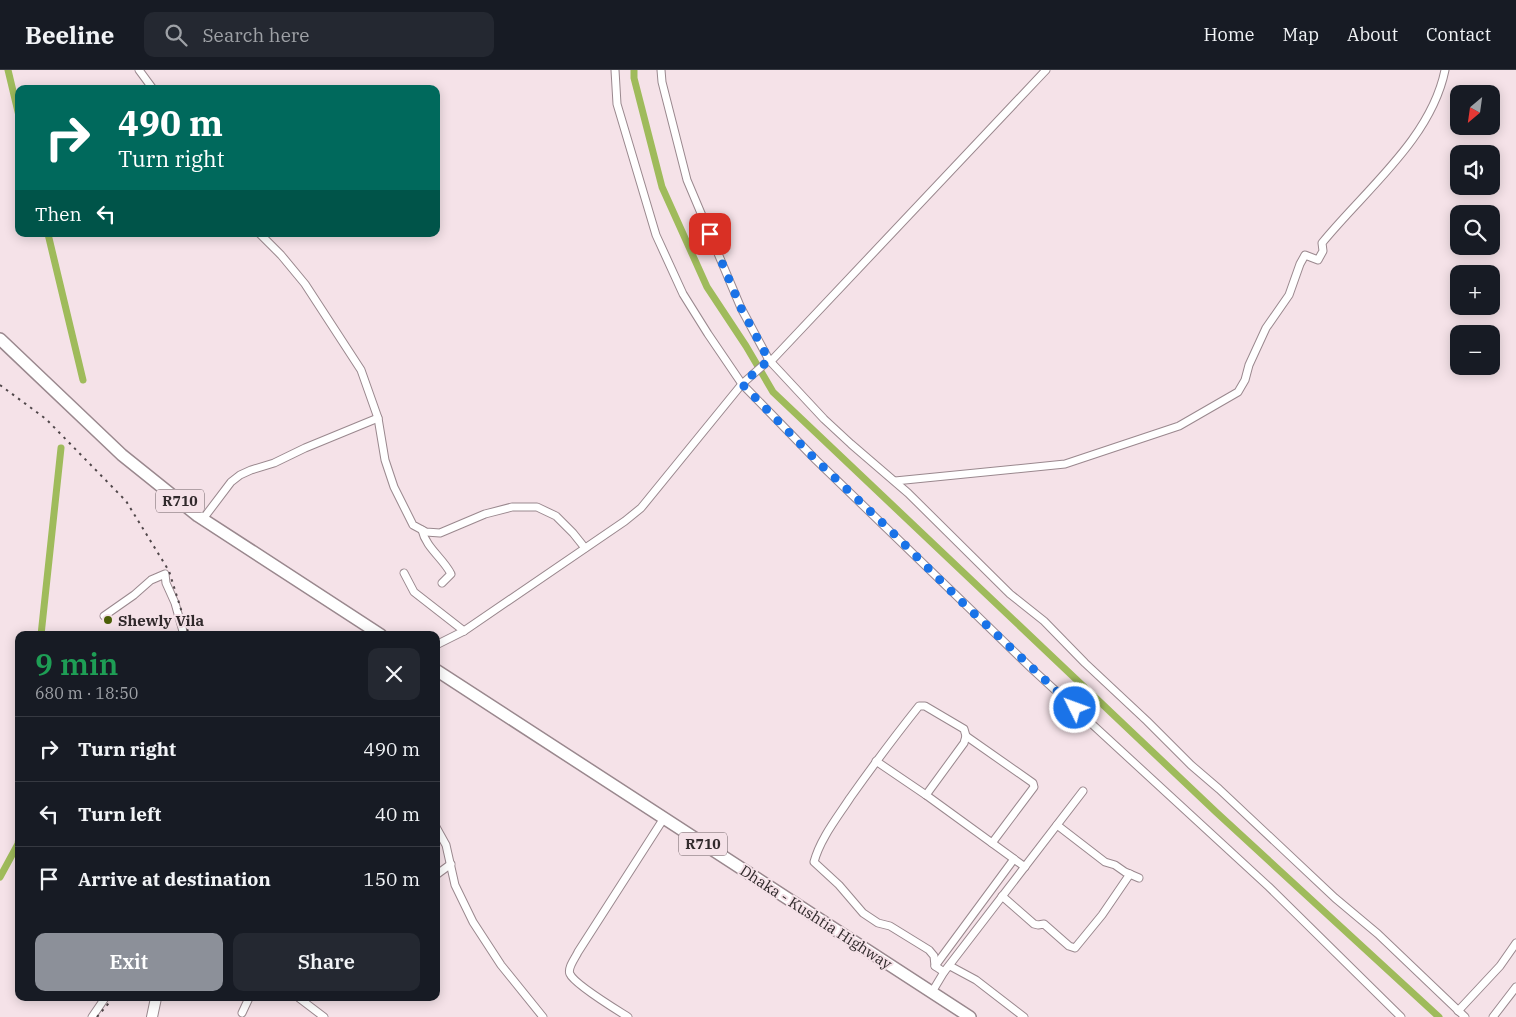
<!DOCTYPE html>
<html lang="en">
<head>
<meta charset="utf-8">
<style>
  :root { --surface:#171b24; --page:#242831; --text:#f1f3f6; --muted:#9ea1a6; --line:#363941; --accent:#8c9099 }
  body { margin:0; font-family:"IBM Plex Serif",serif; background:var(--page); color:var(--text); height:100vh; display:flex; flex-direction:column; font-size:19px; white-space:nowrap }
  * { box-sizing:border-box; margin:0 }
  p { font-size:16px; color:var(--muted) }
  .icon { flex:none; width:28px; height:28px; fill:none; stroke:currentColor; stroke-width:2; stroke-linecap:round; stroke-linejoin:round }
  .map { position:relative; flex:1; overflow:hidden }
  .side { position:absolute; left:15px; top:561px; width:425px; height:370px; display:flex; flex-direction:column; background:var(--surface); border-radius:10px; box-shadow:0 2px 12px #0003 }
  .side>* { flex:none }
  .hud { position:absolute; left:15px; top:15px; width:425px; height:152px; border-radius:10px; box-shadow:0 2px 12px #0003; background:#00695c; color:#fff; overflow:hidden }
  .needle { width:32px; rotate:209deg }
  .tools { position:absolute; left:1450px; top:15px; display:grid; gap:10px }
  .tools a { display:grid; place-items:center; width:50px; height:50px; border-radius:10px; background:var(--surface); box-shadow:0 2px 12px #0003; font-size:25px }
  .pin { position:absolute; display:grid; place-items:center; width:42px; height:42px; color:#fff; margin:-21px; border-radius:10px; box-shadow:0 2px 8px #0006 }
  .me { position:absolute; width:55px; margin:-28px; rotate:312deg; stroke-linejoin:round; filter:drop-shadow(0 0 4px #0008) }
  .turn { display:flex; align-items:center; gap:18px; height:105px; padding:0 20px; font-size:22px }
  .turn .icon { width:65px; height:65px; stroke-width:2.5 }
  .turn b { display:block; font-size:35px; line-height:42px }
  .then { display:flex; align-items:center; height:48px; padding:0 20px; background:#0003; gap:10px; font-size:19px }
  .round { display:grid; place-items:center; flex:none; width:52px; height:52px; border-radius:10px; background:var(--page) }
  .summary { display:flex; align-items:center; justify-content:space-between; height:85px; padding:0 20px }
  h1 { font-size:30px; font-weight:600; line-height:38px; color:#1e9e55 }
  .button { display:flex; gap:10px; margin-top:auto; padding:10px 20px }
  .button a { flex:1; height:58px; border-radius:10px; background:var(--accent); color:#fff; font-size:20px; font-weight:600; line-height:58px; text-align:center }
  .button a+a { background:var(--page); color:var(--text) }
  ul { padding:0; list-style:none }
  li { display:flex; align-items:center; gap:15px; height:65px; padding:0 20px; border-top:1px solid var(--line) }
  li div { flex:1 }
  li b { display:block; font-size:19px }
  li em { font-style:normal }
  header { display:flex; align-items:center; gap:30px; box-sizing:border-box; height:70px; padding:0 25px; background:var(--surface); border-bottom:1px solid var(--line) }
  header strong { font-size:24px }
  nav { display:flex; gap:28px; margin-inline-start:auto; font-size:18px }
  .search { width:350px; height:45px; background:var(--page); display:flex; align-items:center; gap:12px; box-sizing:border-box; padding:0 18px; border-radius:10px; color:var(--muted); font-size:19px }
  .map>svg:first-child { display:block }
</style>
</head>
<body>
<header>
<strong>Beeline</strong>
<div class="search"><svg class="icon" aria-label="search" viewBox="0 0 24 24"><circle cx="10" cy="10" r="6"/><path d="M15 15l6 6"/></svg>Search here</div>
<nav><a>Home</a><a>Map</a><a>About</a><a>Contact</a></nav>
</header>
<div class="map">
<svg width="1516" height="947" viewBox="0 0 1516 947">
  <rect width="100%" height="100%" fill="#f5e2e8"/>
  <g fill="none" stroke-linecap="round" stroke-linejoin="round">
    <g stroke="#9fbb5b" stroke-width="7">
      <polyline points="8,0 19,46"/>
      <polyline points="634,0 634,8 662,117 707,217 746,276 773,322 1216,742 1439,947"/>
      <polyline points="48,164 83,310"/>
      <polyline points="41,565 61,378"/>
      <polyline points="0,807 18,774 19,766"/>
    </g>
    <defs>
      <g id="minor">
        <polyline points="139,0 153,19"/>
        <polyline points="615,0 617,34 656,165 683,224 708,264 742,314 816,390 965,534 1031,598 1269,817 1401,947"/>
        <polyline points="661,0 662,12 687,110 741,238 769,290 824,349 851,374 908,423 1010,524 1044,551 1085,593 1147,651 1191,695 1219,719 1335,828 1378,864 1465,947"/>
        <polyline points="260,164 281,185 305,214 361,300 378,348 385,390 394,417 413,455 426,462 440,463 485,444 512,437 537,437 556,446 573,463 585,478"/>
        <path d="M895 411 1065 394 1179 356 1238 322 1245 310 1249 295 1266 258 1289 225 1300 194 1305 185 1318 190 1323 181 1322 173C1365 120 1431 69 1445 0"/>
        <polyline points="203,449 231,412 240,405 251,400 274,393 305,378 378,348"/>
        <path d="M422 460C426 478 443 488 451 504L442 513"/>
        <polyline points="404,503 414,522 464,561"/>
        <polyline points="104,546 134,525 151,510 165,504 166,513 175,533 184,565"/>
        <polyline points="436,575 464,561 625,451 641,438 742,314 769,290 773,289 1046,0"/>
        <polyline points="966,666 1033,713 1034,717 992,773"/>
        <polyline points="876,691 926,725 1025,797"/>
        <path d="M926 725 964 673 966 666 964 659 925 636H919C895 666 872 697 850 728 837 748 820 769 814 792L839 815 863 843 878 853 890 856 929 880 934 886 935 896 944 902"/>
        <polyline points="1057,755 1105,792 1115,795 1125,802 1139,808"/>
        <polyline points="436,757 446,775 455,815 473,852 501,895 543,947"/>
        <polyline points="436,805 451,794"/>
        <polyline points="1002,826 1034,854 1038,855 1044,854 1069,876 1075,878 1102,845 1130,804"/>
        <polyline points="935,896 1014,789"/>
        <polyline points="950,896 976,910 1024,947"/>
        <polyline points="932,922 944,902 1083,721"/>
        <polyline points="299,928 324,947"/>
        <polyline points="1458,941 1500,896 1516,873"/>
        <polyline points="242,943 249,928"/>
        <polyline points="92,947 105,928"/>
        <path d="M628 947C617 940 574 914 570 904 567 898 576 887 578 882L664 748"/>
        <polyline points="1493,947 1516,917"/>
      </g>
      <polyline id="secondary" points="152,947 156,928"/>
      <g id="primary">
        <polyline points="0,269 122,385 198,446 381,565"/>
        <polyline points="436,600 970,947"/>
      </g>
    </defs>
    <use href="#minor" stroke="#9a888e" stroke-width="9"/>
    <use href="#secondary" stroke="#9a888e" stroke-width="12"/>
    <use href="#primary" stroke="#9a888e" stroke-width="14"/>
    <use href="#minor" stroke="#fff" stroke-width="7"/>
    <use href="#secondary" stroke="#fff" stroke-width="10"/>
    <use href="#primary" stroke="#fff" stroke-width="11"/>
    <g stroke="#50474a" stroke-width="2" stroke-dasharray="2.5 5" stroke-linecap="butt">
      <polyline points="0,315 46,349 126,431 169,501 189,565"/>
      <polyline points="97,947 113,928"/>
    </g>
  </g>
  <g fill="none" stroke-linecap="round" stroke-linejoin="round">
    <polyline stroke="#1a73e8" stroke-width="9" stroke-dasharray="0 16.2" points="710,164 741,238 769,290 742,314 816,390 890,460 964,534 1075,638"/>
  </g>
  <circle fill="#4b5f07" stroke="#f5e2e8" stroke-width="2" cx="108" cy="550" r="5"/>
  <g text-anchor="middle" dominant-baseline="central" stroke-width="4" stroke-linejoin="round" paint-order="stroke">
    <g fill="#f5e2e8" stroke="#6c6164" stroke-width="1">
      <rect x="156" y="419.5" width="48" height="23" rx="4"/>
      <rect x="679" y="762.5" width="48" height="23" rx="4"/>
    </g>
    <g font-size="14" font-weight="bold" fill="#312a2c">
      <text x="180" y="431">R710</text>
      <text x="703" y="774">R710</text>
    </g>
    <g font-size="15" font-weight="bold" fill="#312a2c" stroke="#f5e2e8" text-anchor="start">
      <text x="118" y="550">Shewly Vila</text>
    </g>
    <g font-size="15" fill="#312a2c" stroke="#f5e2e8">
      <text transform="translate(816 847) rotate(33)">Dhaka - Kushtia Highway</text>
    </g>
  </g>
</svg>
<div class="tools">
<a><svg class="needle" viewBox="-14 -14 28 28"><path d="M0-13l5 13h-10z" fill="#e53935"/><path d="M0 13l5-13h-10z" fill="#9ea1a6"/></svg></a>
<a><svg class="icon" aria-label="sound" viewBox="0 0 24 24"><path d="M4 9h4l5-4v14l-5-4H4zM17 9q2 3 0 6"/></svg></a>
<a><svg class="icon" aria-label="search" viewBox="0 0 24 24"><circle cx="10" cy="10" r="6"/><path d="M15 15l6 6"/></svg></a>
<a>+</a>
<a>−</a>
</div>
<div class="pin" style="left:710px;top:164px;background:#d93025"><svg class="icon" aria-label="arrive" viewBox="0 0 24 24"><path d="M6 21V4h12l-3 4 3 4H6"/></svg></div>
<svg class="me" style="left:1075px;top:638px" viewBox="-20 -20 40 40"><circle r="17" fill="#1a73e8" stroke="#fff" stroke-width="3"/><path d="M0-11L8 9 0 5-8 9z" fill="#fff"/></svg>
<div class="hud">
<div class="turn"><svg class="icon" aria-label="right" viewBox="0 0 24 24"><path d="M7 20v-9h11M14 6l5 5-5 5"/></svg><div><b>490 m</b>Turn right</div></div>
<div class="then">Then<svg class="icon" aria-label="left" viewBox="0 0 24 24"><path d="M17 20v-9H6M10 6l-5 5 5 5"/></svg></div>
</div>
<section class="side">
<div class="summary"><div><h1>9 min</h1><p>680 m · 18:50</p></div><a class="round"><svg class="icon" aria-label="close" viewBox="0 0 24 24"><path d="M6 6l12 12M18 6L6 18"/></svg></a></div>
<ul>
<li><svg class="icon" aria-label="right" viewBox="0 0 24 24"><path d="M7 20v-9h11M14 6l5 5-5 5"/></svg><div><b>Turn right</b></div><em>490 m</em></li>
<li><svg class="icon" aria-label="left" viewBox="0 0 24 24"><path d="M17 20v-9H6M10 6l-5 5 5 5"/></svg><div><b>Turn left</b></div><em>40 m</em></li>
<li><svg class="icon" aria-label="arrive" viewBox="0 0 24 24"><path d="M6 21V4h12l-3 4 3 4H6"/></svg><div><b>Arrive at destination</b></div><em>150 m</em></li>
</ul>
<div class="button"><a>Exit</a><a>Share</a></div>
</section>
</div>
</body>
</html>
